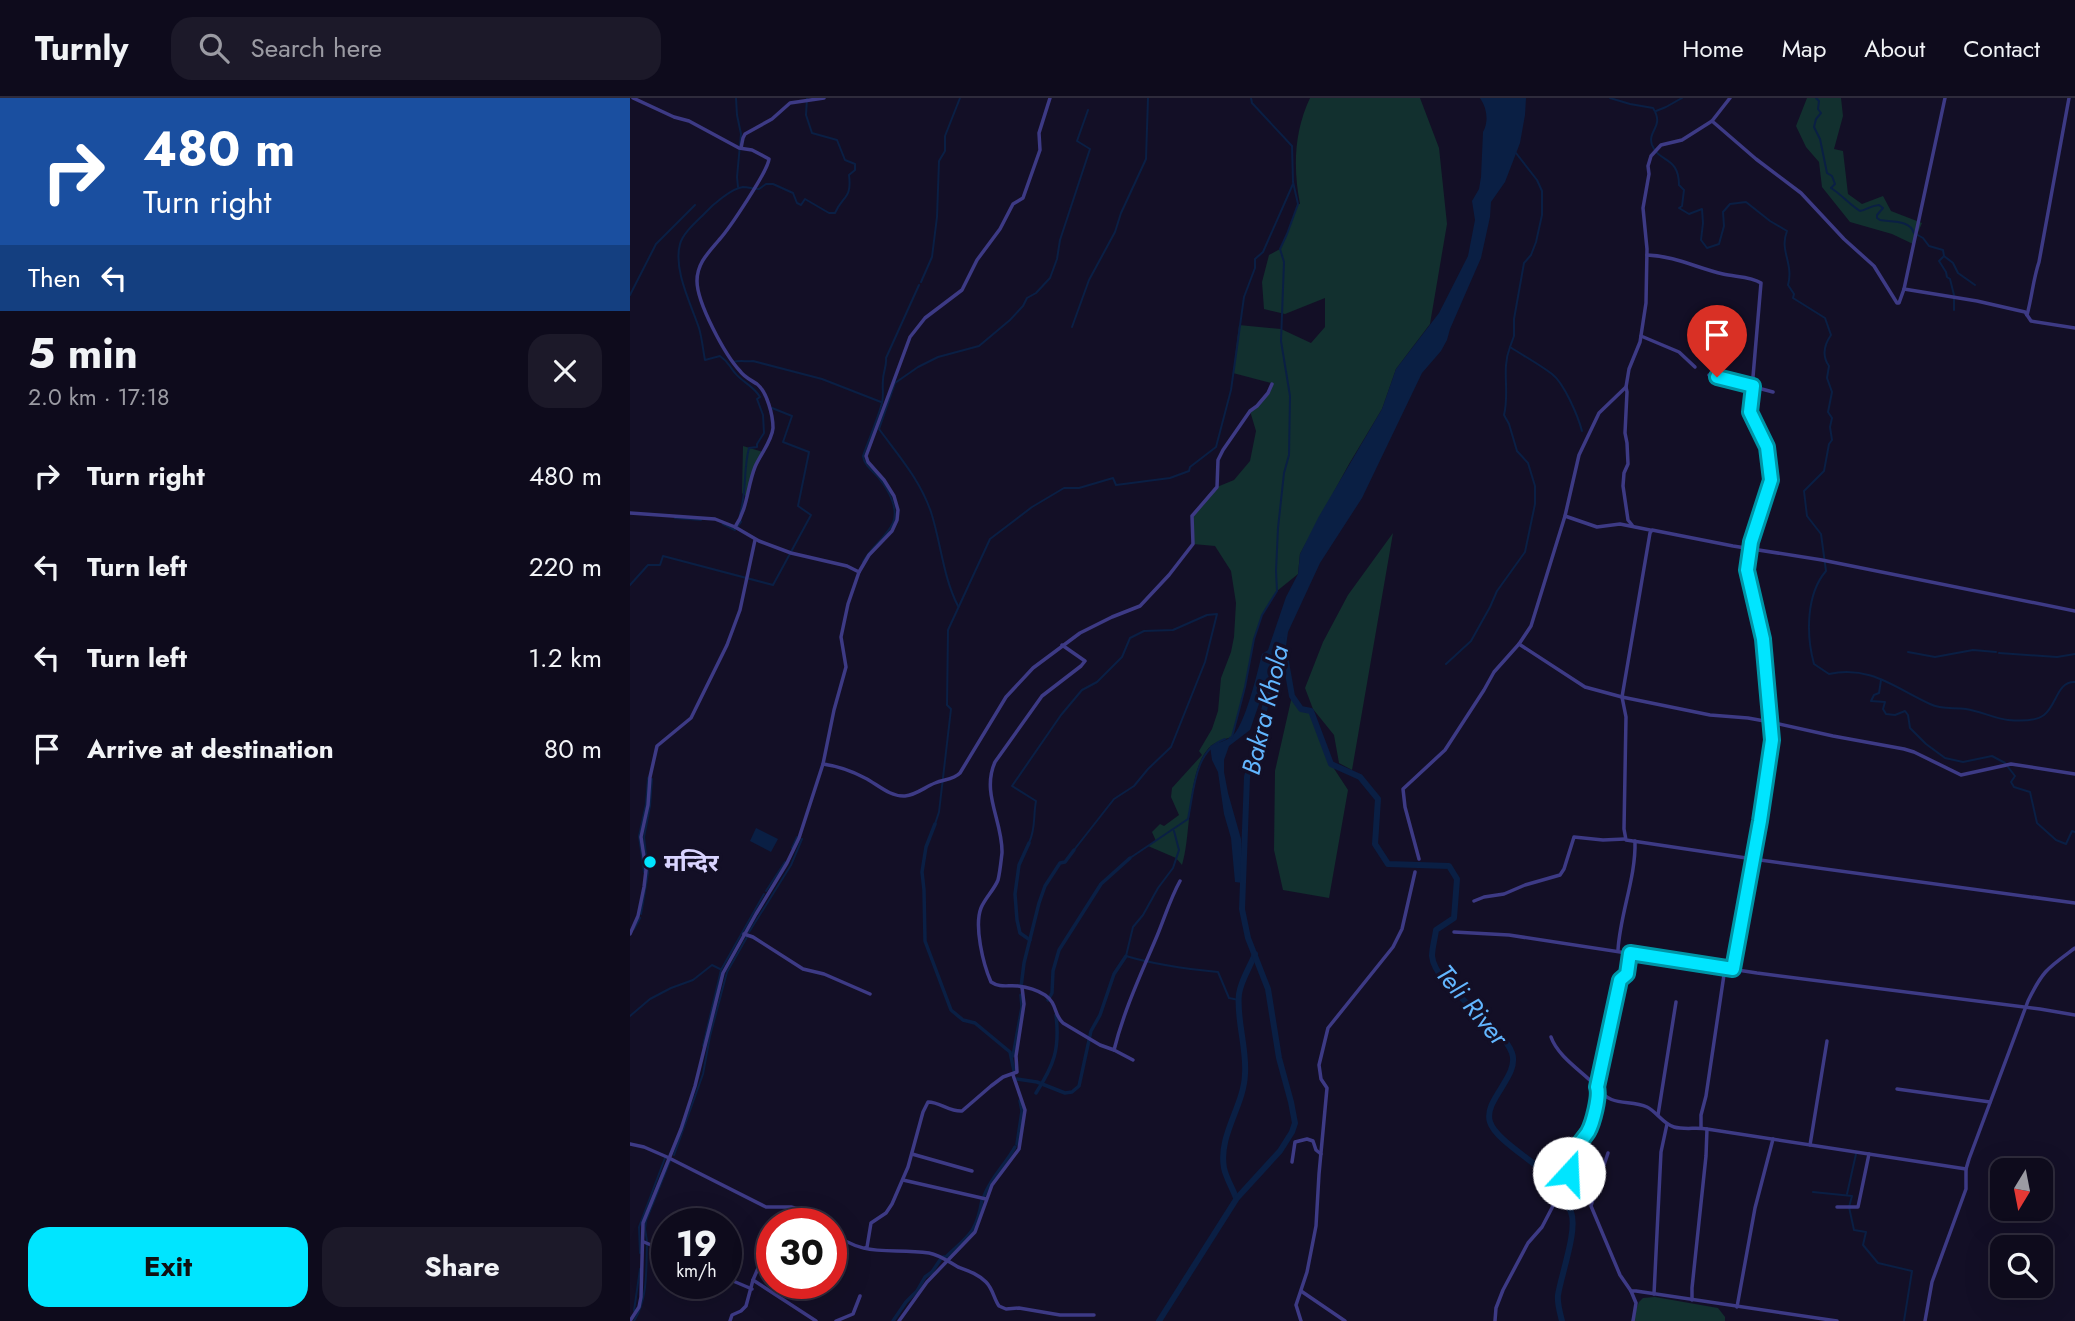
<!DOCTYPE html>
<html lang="en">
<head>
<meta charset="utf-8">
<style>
  :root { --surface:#0e0b1c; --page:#1c1929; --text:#f1f3f6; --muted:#9b9ba3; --line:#2e2b3b; --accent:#00e5ff }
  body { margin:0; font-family:Jost,"Noto Sans Devanagari",sans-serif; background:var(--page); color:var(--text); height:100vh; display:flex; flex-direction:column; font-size:26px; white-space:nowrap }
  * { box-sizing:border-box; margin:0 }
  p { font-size:23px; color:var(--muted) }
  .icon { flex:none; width:38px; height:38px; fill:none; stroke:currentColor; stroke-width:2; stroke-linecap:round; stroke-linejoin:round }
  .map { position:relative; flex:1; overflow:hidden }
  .side { display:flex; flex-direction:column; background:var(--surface); width:630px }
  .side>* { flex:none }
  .top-card { background:#1a4fa0; color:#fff; overflow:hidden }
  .needle { width:46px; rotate:190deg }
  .fabs { position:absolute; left:1360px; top:1060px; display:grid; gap:14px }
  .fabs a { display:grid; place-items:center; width:63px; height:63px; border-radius:14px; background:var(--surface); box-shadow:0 7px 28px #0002,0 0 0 2px var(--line); font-size:35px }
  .speed { position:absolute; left:21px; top:1110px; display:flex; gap:14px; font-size:35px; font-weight:700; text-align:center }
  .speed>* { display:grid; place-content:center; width:91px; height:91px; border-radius:50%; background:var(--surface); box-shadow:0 7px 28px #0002,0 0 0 2px var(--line); line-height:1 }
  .speed small { font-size:18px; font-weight:400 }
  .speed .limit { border:10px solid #d22; background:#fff; color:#111 }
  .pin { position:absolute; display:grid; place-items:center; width:60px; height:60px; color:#fff; margin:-72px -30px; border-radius:50% 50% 50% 0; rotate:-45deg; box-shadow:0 0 7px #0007 }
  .pin .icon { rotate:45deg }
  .me { position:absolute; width:77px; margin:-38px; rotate:20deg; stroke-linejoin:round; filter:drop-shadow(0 0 5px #0008) }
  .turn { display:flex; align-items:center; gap:24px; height:147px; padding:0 28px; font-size:32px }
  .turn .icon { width:91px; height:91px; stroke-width:2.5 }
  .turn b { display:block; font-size:49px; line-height:60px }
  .then { display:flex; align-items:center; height:66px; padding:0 28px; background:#0003; gap:14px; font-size:26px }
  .round { display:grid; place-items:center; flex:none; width:74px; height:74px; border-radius:21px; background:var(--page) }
  .head { display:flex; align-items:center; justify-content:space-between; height:119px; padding:0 28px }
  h1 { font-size:42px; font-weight:700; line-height:52px }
  .primary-button { display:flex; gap:14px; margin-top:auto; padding:14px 28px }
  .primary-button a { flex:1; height:80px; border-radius:21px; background:var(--accent); color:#111; font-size:28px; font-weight:700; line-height:80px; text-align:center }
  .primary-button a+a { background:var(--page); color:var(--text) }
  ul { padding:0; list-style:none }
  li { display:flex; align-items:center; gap:21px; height:91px; padding:0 28px }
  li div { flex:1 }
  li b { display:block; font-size:26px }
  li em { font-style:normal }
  header { display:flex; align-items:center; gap:42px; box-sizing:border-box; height:98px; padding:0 35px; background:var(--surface); border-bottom:2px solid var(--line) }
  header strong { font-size:33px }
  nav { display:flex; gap:38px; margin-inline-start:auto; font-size:24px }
  .search { width:490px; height:63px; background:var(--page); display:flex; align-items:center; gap:18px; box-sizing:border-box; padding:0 24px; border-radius:21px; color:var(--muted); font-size:26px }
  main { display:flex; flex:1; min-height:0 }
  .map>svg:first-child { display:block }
</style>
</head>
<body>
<header>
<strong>Turnly</strong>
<div class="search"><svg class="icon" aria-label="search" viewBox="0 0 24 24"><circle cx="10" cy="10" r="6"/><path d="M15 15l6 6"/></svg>Search here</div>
<nav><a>Home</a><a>Map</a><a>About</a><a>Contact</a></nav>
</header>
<main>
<section class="side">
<div class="top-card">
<div class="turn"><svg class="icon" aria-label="right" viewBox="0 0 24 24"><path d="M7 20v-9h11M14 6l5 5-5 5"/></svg><div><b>480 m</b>Turn right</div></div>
<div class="then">Then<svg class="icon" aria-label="left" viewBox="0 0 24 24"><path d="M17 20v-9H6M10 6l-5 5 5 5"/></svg></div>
</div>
<div class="head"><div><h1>5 min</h1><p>2.0 km · 17:18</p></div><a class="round"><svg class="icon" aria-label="close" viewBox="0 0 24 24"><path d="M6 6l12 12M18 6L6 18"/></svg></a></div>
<ul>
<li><svg class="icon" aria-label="right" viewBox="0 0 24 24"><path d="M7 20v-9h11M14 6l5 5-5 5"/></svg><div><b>Turn right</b></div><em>480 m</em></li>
<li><svg class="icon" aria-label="left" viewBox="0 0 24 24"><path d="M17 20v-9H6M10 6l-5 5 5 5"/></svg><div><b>Turn left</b></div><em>220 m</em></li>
<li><svg class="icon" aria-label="left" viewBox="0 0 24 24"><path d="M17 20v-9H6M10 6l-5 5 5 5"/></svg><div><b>Turn left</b></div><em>1.2 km</em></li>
<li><svg class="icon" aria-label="arrive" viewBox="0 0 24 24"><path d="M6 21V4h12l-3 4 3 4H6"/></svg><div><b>Arrive at destination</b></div><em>80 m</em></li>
</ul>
<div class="primary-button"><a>Exit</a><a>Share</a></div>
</section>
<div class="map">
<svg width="1445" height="1223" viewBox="0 0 1445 1223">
  <rect width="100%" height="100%" fill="#130f26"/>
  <g fill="#12302f">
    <path d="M680 0H790L809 50 817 126 800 226 766 271 752 311 719 366 670 456 668 476 647 493 632 517 624 541 615 589 602 639C595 641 588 643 582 647 556 668 562 736 552 767L546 760 518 748 526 743 522 734 530 726 534 728 549 717 541 699 542 690 572 657 569 653 582 631 588 613 591 580 601 554 604 539 606 505 601 473 585 448 563 446 562 418 587 389 604 382 620 363 626 333 620 313 638 295 641 285 603 275 609 227 651 231 681 245 695 229V200L655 216 634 211 632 184 639 157 650 151 657 136 668 106H670C663 70 664 34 680 0Z"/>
    <polygon points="1177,0 1211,0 1213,18 1204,51 1213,53 1218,96 1232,106 1253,98 1261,113 1292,125 1283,146 1262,136 1220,124 1192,89 1189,64 1176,49 1166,28"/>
    <polygon points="113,348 133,354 124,371 118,400 112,395"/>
    <polygon points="763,435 722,672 709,665 704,637 683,611 675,590 693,544 718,497"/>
    <polygon points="662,598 671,611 681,613 701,666 718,692 699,800 653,792 644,752 645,673"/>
    <polygon points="1025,1199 1088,1210 1095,1219 1095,1223 1001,1223 1009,1204 1013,1200"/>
  </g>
  <g fill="#0a1f44">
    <path d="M850 0H896L895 17 890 45 875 84 861 104 860 119 851 160 820 231 817 242 811 253 792 275 732 400 690 465 658 534 655 555 650 550 643 576 630 603 620 632 599 648 594 662V674L598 695 611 741 613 785 605 784 601 740 594 716 588 674 582 662 580 648C587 645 595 643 601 639 614 632 628 572 632 556L638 552 656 499 668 476 670 456 688 420 752 311 766 271 809 215 838 158 845 122 842 103 849 91 851 79 853 34C859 23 857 10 850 0Z"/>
    <polygon points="126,730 148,741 141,754 120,743"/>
  </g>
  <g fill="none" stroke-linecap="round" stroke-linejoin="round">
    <g stroke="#0a1f44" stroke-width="2">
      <polyline points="106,0 107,17 111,36 107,79 108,89"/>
      <path d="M980 0 1000 6 1023 10C1035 29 1017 32 1022 47 1029 65 1049 58 1049 87L1054 92 1052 108 1049 110 1059 116 1072 111 1073 125 1071 142 1077 150 1089 146 1094 128 1093 114 1100 106 1116 104 1140 123 1157 133C1149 153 1164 165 1158 187L1164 196 1163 200 1195 220 1201 237C1194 247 1192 258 1199 268L1197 280 1202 294 1198 314 1202 320 1200 329 1202 342 1199 346 1194 373 1174 393 1177 418 1191 436 1196 473C1176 496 1176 537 1184 566L1199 576C1240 567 1265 590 1300 606 1312 612 1323 609 1336 611 1350 613 1366 621 1378 622 1389 623 1405 624 1414 617 1427 607 1427 583 1445 584"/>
      <path d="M1186 0 1189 3 1188 11 1191 15 1186 21 1184 29 1190 41 1197 75 1202 78 1205 86 1201 90C1212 97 1219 106 1230 113 1237 112 1239 108 1249 107L1253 110 1247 117V120L1250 122C1262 124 1280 122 1284 135L1293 140 1299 148 1313 152 1314 158 1323 165 1328 175 1345 187"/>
      <polyline points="1026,13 1036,9 1052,0"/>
      <path d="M886 55 907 82 912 93V117L906 144 901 157 894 165 884 221V238L880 249C894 258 909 266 922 276 934 285 948 318 952 333"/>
      <polyline points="1313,159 1309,163 1316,174 1317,179 1320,181 1324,197"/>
      <polyline points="291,184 302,159 307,119 309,63 315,53 315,38 330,0"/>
      <polyline points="0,197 26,146 65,107"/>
      <polyline points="1324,212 1324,200"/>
      <polyline points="442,229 459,182 485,134 491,115 516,61 518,0"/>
      <path d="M103 264C111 262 116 264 123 263L192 281 251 304"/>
      <path d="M110 416C117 394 113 372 119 350L127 349V346L134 335 133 317 127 301 130 299C124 288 112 284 105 275 98 267 100 265 90 258L75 262C73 252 72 240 69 230 61 206 43 172 50 146 53 135 66 124 74 116 82 107 102 90 113 89 118 89 124 91 129 91L136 86H143L163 95 167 105 171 107 175 101 199 115H205C213 97 222 101 219 77L225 72V66L215 62 207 42 182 35 176 17 177 0"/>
      <polyline points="45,420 71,422"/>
      <polyline points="93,426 105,432 111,424 110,422"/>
      <path d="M233 464C241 449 256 440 263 425 269 410 258 391 249 380 243 373 234 367 233 358 239 341 247 323 252 305 254 297 252 290 253 282 253 274 257 268 256 260L289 187"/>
      <polyline points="0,487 18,467 30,467 33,458 143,487 181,417 168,408 179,354 153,344 162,318 142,310"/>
      <path d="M328 508C313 479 311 445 301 414 290 382 269 358 249 331L265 285 288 269 308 259 349 248 380 222 393 208 397 200 406 195 420 180 427 161 430 142 460 51 447 43 458 12"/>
      <polyline points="1278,554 1305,559 1343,552 1366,554"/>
      <polyline points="1369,555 1427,559 1445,556"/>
      <path d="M816 566 841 543 860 509 867 493 895 454 905 406V388L898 365 887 353 879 326 874 317C880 293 871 272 880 249"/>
      <polyline points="1251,582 1249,595 1244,597 1241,603 1255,604 1253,611 1256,616 1265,617 1275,613 1278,617 1280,630 1296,646 1315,660 1333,664 1362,658 1375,665"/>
      <polyline points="600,640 602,639 615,589 624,541 632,517 647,493 646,473 648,430 654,375 659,357 660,298 651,243 654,164 650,151 657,136 668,106 663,84 662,48 622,5 621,0"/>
      <polyline points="1378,669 1385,678 1381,684 1384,689 1400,694 1407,725 1426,742 1436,746 1442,733 1445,734"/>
      <polyline points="305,726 309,714 321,611 317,607 318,532 360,441 402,409 434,390 449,390 483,380 486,387 540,380 559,373 560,369 586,349 601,292 614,199 625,170 625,161 633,154 663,86"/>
      <path d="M544 733 549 752 543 770 528 790 513 817 503 829 496 858C526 867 557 871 588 874L599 900 609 902"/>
      <path d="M399 745C406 730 403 719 406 703L382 688 431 617 452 592 467 584 492 559 500 540 514 533 543 532 577 517 587 516 575 564 541 649 518 671 504 688 484 701 444 752"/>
      <polyline points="162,750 167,739"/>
      <path d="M500 760 558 721C564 693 564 652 595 641"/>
      <polyline points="14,774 9,738 16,706 18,680"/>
      <polyline points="136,793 155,764"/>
      <polyline points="11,816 18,775 14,739 20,708 22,681"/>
      <polyline points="4,831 10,820"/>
      <polyline points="119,834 161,767 172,741"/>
      <polyline points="0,918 20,901 41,890 63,882 82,867 90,871"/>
      <polyline points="73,948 91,872 134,796"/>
      <polyline points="44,1057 73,976 80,938 97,874 117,839"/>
      <polyline points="1183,1094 1222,1098 1219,1109 1224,1132 1236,1134 1233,1147 1248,1165 1282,1173 1274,1223"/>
      <polyline points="1217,1096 1226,1056"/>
      <polyline points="17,1143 15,1131 16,1123 40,1063"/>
      <polyline points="10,1155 9,1129 35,1060"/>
      <polyline points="4,1213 10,1171"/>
      <path d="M4 1223C18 1201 16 1172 17 1147"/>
    </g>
    <g stroke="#0a1f44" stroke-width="3.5">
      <polyline points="305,726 296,749 292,774 294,792 295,843 321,912 333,922 345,925 380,954 384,973"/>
      <polyline points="399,745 389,767 385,796 387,822 390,835 400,842"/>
      <polyline points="391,889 394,865 409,805 415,788 430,765 435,764 444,752"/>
      <polyline points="418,902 422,895 423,873 429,852 471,786 500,760"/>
      <polyline points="383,958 392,909 391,897"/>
      <polyline points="387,981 407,984 435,995 442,994 449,988 461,933 470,917 484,876 496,858"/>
      <path d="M406 995C424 967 430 951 426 917"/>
      <polyline points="387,1046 392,1013 390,1003"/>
      <path d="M354 1098C361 1079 376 1066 385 1049"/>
      <path d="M313 1159H316C339 1137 346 1136 352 1102"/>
      <polyline points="263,1223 276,1204 287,1193 295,1179 302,1174 310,1162"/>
    </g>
    <g stroke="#0a1f44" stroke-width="6">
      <path d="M653 547 662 598 671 611 681 613 701 666 730 679 748 701 745 746 758 766 819 768 827 781 824 820 806 832C805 840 802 850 802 858 805 890 870 923 882 955 890 978 853 1002 860 1024 865 1040 897 1059 910 1071 924 1083 934 1097 941 1114 948 1132 931 1177 928 1197 927 1205 930 1215 932 1223"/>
      <path d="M606 1100C603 1091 596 1080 594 1070 588 1037 614 1008 615 976 617 950 606 920 609 896 611 882 620 869 625 856"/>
      <polyline points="529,1223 607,1100 650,1053 662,1034 665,1025 661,1004 649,960 638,891 618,840 612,811 617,679 652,542"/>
    </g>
    <g stroke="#3d3a85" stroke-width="3.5">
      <path d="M3 0 44 19 59 23 109 50 122 52 139 61C138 73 99 131 89 142 79 154 67 165 67 183 67 205 95 257 110 273 114 279 121 282 127 286 137 294 143 317 143 330 142 343 130 357 125 369 117 389 118 410 105 429"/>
      <polyline points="1082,23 1126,61 1171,95 1214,141 1244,168 1267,205 1269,205 1274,191 1347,203 1395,214 1401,223 1445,230"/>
      <polyline points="111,50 113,40 115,36 142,21 160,5 194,0"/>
      <path d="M1017 157C1045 158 1067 170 1093 176 1105 179 1121 178 1131 185L1120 314 1137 349 1141 382 1124 431 1119 450 1117 472 1133 541 1142 642 1130 724 1103 871"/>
      <polyline points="1274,191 1315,0"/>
      <path d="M1397 217C1402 199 1403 182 1409 164L1439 0"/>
      <polyline points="1011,238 1049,254 1065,269"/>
      <polyline points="1079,277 1143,294"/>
      <polyline points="996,289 997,294 995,335 997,345 998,366 994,375 993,388 998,422 1002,427"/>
      <polyline points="0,415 85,421 105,429 129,443 161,455 217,468 229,474"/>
      <polyline points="935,418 967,429 990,426 1020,432"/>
      <polyline points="1445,513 1192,462 1103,448 1022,432 1020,435 992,599 996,619 994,731 996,742 1123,761 1445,805"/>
      <polyline points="889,546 955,589 992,599 1080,617 1118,620 1140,624 1203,638 1274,651 1284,654 1331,677 1381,666 1445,676"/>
      <path d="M432 547 455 563 451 568 412 598 365 664C351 695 373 724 372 755 371 763 370 774 368 782 364 792 355 800 351 810 344 828 353 866 361 884 370 890 377 887 388 888 397 889 407 892 415 897 428 906 423 916 433 925L470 947 484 952C494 912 511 876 527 838 535 819 540 801 550 783"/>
      <path d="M193 666C207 668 222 673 235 680 247 686 260 699 275 698 286 697 295 689 305 685 314 681 323 682 330 675L376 599 403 570 450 535 482 519 510 508 539 477 563 446 562 418 587 389 588 362 593 352 620 313 627 308 638 295 642 286"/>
      <polyline points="789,761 775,709 773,691 815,652 854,592 864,574 889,546 901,528 935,418 949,357 969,315 996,289 999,271 1010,244 1016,205 1017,151 1013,110 1019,76 1018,68 1021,58 1031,47 1052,42 1082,23 1100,0"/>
      <polyline points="844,803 854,799 874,796 895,787 930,777 934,771 944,739 973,742 995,741"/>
      <polyline points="824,834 879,837 1127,875 1410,911 1445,917"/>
      <polyline points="0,836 8,818 14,789 16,772 11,739 18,707 20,679 27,648 61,620 97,547 110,512 125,442"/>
      <polyline points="114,836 123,839 173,871 194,876 240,896"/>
      <path d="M988 852C990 816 1006 780 1005 743"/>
      <path d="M1000 855 997 876 990 882 967 989C981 1010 999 1001 1017 1009 1027 1014 1033 1026 1044 1029 1055 1032 1066 1029 1077 1031L1336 1071"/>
      <path d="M921 939C928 959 953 974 967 989"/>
      <polyline points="484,952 503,962"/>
      <polyline points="1267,991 1360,1004"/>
      <polyline points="1028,1017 1046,904"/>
      <polyline points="1071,1030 1071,1017 1076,998 1095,870"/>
      <polyline points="0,1046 14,1049 37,1059 136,1109 161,1109 176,1113"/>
      <polyline points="1180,1047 1197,943"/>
      <polyline points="282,1056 342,1073"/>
      <polyline points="662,1064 665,1044 677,1041 683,1043 686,1052 691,1056"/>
      <path d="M939 1075C948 1080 960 1080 967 1088L961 1108 990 1177 1001 1193"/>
      <polyline points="273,1082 356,1101"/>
      <polyline points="931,1082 939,1075 944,1055 952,1040 958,1035 969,993"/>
      <polyline points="967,1088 978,1055"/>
      <polyline points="1207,1109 1228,1109 1239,1056"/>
      <polyline points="158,1125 164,1119 176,1113 181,1115 192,1125"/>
      <path d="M201 1133C234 1161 261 1149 299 1155 310 1157 319 1164 328 1169 339 1173 348 1176 356 1184 363 1191 364 1201 369 1208L376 1211 389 1210 430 1217H464"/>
      <polyline points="14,1144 37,1154"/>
      <path d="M235 1150 237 1149 241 1125 256 1115 262 1106 278 1069 293 1014 298 1004C310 1004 320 1014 332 1013L361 988 373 979 387 974 386 958 394 906 392 889"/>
      <polyline points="96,1180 122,1191"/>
      <polyline points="123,1182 186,1223"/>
      <polyline points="671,1193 715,1223"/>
      <polyline points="1024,1196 1031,1054 1037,1026"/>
      <polyline points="1062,1202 1062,1190 1076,1058 1077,1031"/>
      <polyline points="1107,1209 1125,1110 1143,1041"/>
      <polyline points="0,1223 9,1209 11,1199 13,1125 51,1031 65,988 93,875 126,816 157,765 169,740 193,666 204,612 216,569 211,539 218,506 229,474 239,457 262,433 267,422 268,412 264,398 254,382 238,364 236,358 280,239 295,220 332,192 347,162 370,131 383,106 393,100 410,52 409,35 420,0"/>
      <polyline points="100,1223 102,1217 111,1213 116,1208 123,1182 132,1161 142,1145"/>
      <polyline points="206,1223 223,1216 230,1198"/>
      <polyline points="269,1223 297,1184 345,1134 362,1087 389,1051 395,1012 383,977"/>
      <polyline points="671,1223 666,1207 677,1174 686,1128 689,1076 697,990 691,981 689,967 698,930 763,849 772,831 785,774"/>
      <polyline points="865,1223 866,1210 873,1192 898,1145 912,1129 924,1106"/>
      <polyline points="1003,1223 1006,1205 1001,1193 1006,1193 1207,1223"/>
      <path d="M1295 1223 1302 1184 1336 1091V1071L1339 1061 1398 903C1413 872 1418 870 1445 850"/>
    </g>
  </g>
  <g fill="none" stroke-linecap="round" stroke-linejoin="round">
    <defs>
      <path id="route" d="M939 1075C941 1067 942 1059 945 1052 949 1045 954 1040 958 1034 963 1025 970 998 967 989L990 882 997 876 1000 855 1103 871 1130 723 1142 642 1133 541 1117 472 1121 444 1141 382 1137 349 1120 314 1123 288 1087 279"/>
    </defs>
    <use href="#route" stroke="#0095a6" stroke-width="18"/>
    <use href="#route" stroke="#00e5ff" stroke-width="12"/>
  </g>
  <circle fill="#00e5ff" stroke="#130f26" stroke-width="2.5" cx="20" cy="764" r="7"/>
  <g text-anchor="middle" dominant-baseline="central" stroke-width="7" stroke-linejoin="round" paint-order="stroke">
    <g font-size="24" font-weight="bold" fill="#d9d4ff" stroke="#130f26" text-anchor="start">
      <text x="34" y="764">मन्दिर</text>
    </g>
    <g font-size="26" font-style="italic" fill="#62b6ff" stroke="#130f26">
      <text transform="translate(635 612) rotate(-77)">Bakra Khola</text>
      <text transform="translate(842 907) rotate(50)">Teli River</text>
    </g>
  </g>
</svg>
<div class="fabs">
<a><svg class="needle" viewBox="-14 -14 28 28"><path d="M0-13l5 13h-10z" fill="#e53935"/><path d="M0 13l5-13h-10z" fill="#9b9ba3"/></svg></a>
<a><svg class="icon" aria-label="search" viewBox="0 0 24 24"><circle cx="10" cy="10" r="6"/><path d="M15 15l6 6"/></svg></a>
</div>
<div class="speed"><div>19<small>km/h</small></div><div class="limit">30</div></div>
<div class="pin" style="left:1087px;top:279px;background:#d93025"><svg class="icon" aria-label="arrive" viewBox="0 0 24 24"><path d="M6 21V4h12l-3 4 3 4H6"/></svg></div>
<svg class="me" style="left:939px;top:1075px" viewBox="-20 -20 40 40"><circle r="19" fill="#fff"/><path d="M0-13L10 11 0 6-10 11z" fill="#00e5ff"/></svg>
</div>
</main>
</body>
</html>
